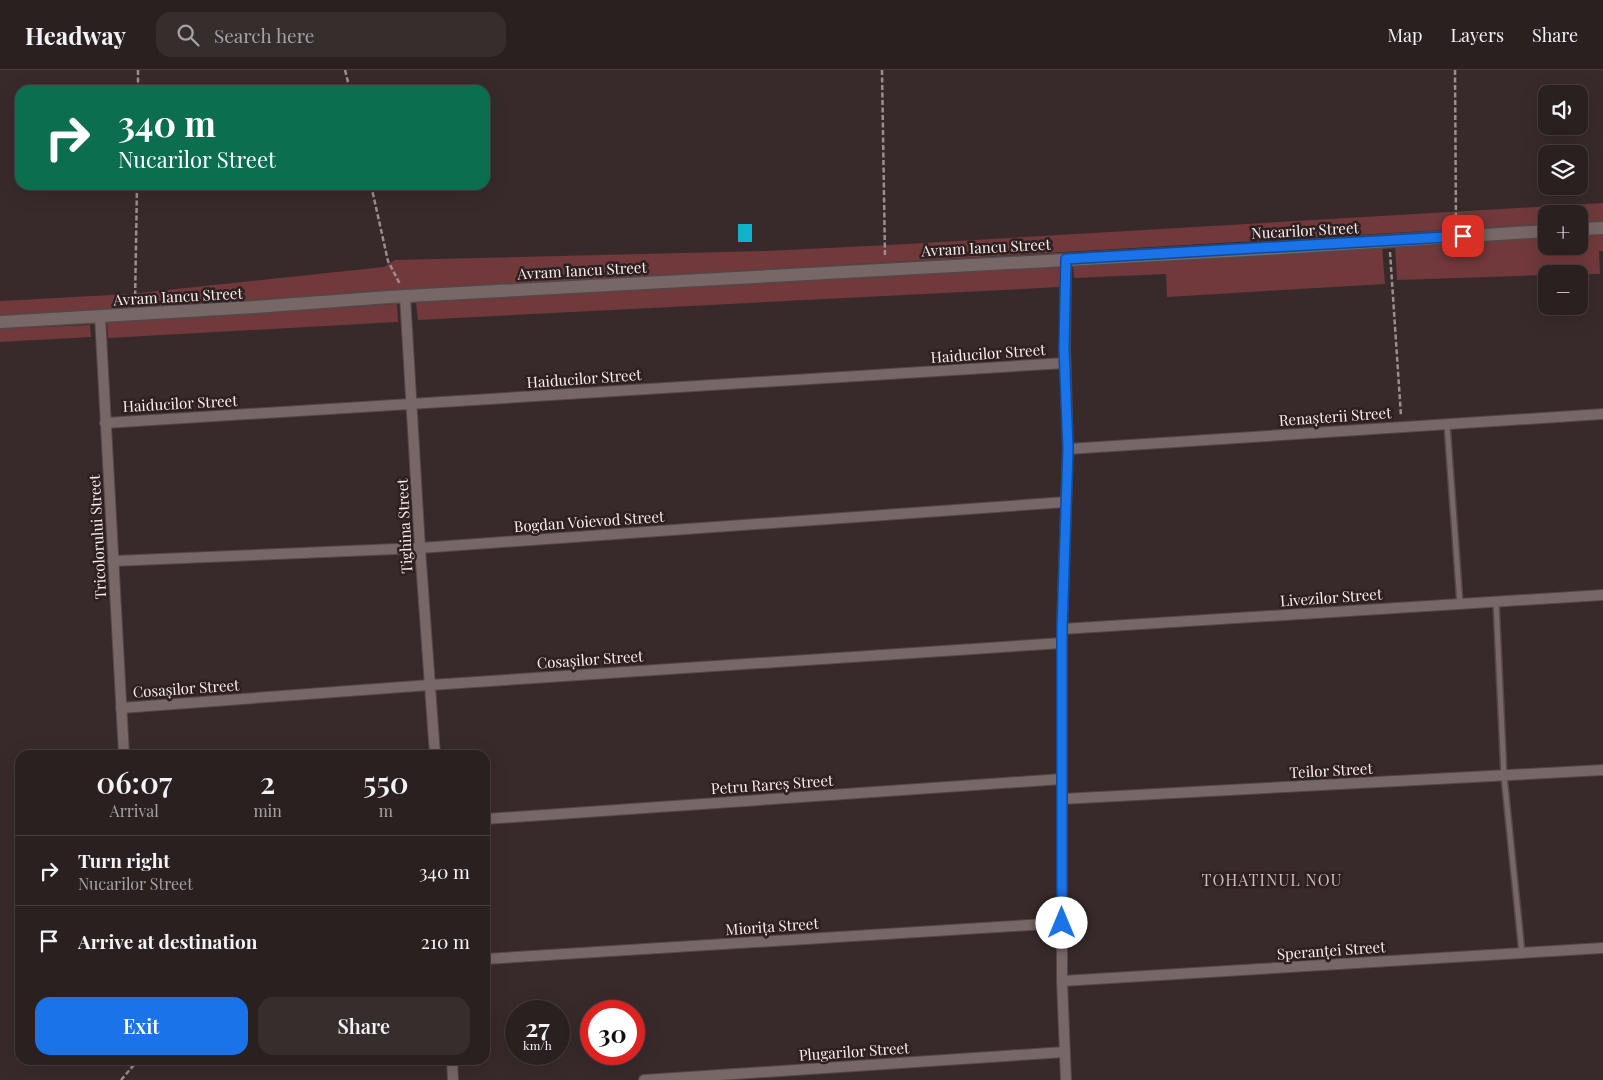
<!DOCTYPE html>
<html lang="en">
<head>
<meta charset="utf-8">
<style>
  :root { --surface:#2a2020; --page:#362d2d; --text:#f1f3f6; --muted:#a5a3a5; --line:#463e3e; --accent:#1a73e8 }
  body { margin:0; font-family:"Playfair Display",serif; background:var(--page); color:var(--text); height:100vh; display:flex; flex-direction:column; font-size:19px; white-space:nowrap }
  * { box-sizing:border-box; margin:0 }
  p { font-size:16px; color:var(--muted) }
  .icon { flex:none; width:28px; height:28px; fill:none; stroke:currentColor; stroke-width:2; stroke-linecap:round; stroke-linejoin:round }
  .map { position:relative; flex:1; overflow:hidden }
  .sheet { position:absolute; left:15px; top:680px; width:475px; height:315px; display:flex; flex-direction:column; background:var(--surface); border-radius:15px; box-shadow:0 5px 20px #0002,0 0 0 1px var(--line) }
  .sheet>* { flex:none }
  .banner { position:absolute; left:15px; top:15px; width:475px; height:105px; border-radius:15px; box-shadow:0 5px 20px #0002,0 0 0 1px var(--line); background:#0b6e4f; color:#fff; overflow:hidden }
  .tools { position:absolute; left:1538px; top:15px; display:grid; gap:10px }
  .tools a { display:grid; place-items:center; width:50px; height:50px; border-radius:10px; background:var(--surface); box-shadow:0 5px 20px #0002,0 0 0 1px var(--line); font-size:25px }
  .speed { position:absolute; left:505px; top:930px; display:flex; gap:10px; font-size:25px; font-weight:700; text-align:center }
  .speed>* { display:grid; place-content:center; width:65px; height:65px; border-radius:50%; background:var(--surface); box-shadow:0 5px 20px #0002,0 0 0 1px var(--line); line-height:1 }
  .speed small { font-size:12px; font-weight:400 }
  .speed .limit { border:8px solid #d22; background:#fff; color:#111 }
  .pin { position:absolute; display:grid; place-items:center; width:42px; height:42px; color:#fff; margin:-21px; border-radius:10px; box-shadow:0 2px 8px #0006 }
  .me { position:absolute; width:55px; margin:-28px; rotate:0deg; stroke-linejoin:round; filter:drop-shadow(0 0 4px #0008) }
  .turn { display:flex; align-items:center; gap:18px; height:105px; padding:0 20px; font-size:22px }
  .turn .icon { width:65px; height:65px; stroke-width:2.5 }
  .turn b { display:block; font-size:35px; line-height:42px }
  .eta { display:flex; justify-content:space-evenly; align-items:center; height:85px; text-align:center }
  .eta b { font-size:30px; font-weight:600; line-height:35px }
  .button { display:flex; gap:10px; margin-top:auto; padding:10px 20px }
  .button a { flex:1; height:58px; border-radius:15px; background:var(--accent); color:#fff; font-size:20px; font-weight:600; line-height:58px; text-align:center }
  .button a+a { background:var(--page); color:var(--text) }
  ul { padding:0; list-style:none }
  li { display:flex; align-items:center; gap:15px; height:70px; padding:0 20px; border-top:1px solid var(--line) }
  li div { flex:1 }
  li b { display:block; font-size:19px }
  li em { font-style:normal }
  header { display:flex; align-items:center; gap:30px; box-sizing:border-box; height:70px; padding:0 25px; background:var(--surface); border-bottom:1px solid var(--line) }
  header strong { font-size:24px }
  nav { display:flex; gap:28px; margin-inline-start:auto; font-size:18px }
  .search { width:350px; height:45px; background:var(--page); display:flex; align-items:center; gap:12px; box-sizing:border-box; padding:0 18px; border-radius:15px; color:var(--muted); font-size:19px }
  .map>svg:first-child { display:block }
</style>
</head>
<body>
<header>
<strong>Headway</strong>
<div class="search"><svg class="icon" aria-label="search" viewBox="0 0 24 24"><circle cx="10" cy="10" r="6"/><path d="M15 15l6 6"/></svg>Search here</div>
<nav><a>Map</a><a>Layers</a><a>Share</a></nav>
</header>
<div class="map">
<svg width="1603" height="1010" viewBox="0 0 1603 1010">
  <rect width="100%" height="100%" fill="#382a2a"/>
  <g fill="#71393b">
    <polygon points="1603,133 1603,151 1579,152 1579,144 1546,144 1546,154 393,221 0,246 0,231 130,224 384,197 395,190 766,181 889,175"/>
    <polygon points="1603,163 1603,181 1599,181 1600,204 1546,204 1546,205 1397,210 1395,174 1546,166 1546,176 1579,176 1579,164"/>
    <polygon points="1382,176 1385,214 1167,227 1166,204 1074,208 1073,195"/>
    <polygon points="1060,196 1060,217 418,250 416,232"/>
    <polygon points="397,234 398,252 108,268 107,252"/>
    <polygon points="90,255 91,267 0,272 0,259"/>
  </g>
  <rect fill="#0fb1cd" x="738" y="154" width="14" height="18"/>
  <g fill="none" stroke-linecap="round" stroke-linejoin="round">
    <defs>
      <g id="service">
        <polyline points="1447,354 1460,534"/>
        <polyline points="1496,532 1504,706 1522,883"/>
      </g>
      <g id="minor">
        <polyline points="1066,189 1065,278 1068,379 1062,559 1062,911 1066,1010"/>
        <polyline points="405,226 420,478 435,685"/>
        <polyline points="100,246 124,685"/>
        <polyline points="105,353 1065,293"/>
        <polyline points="1068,379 1603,344"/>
        <polyline points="113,491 420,478 1066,432"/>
        <polyline points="1062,559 1603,525"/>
        <polyline points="121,638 430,615 1062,573"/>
        <polyline points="1062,729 1603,700"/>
        <polyline points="485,749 1062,709"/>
        <polyline points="485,889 1062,853"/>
        <polyline points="1062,911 1603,878"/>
        <polyline points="452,990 453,1010"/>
        <polyline points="644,1010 1065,982"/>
      </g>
      <g id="tertiary">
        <polyline points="1579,159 1603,158"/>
        <polyline points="0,252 255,237 389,227 1266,179 1546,161"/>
      </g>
    </defs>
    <use href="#service" stroke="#534747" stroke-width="8"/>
    <use href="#minor" stroke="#534747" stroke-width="12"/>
    <use href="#tertiary" stroke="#534747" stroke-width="15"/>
    <g stroke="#9a8e8e" stroke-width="2.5" stroke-dasharray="5 2.5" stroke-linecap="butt">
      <polyline points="345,0 350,20"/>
      <polyline points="882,0 885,187"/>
      <polyline points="1455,0 1456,155"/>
      <polyline points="138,20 138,0"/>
      <polyline points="371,115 388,191 400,214"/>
      <polyline points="1390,182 1401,346"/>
      <polyline points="135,233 137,115"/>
      <polyline points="121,1010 133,996 135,990"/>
    </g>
    <use href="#service" stroke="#786767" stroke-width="5"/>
    <use href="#minor" stroke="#786767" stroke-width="10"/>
    <use href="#tertiary" stroke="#786767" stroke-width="12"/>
  </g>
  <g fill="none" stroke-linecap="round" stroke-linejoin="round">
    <defs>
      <polyline id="route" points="1062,853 1062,559 1068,379 1064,278 1066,189 1463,166"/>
    </defs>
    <use href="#route" stroke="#114b97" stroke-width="12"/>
    <use href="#route" stroke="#1a73e8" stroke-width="9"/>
  </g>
  <g text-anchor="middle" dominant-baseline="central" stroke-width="5" stroke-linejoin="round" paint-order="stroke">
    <g font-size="15" fill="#f8eeee" stroke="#2e2020">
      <text transform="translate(1305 160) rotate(-3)">Nucarilor Street</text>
      <text transform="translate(986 177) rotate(-3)">Avram Iancu Street</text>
      <text transform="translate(582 200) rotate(-3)">Avram Iancu Street</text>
      <text transform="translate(178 226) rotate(-3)">Avram Iancu Street</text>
      <text transform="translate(988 283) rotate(-4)">Haiducilor Street</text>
      <text transform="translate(584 308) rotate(-4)">Haiducilor Street</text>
      <text transform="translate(180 333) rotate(-3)">Haiducilor Street</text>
      <text transform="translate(1335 346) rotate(-4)">Renașterii Street</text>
      <text transform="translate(589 451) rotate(-4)">Bogdan Voievod Street</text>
      <text transform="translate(404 456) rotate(-93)">Tighina Street</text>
      <text transform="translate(97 467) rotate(-93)">Tricolorului Street</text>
      <text transform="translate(1331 527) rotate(-4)">Livezilor Street</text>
      <text transform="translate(590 589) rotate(-4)">Cosașilor Street</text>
      <text transform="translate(186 618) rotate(-4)">Cosașilor Street</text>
      <text transform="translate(1331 700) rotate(-3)">Teilor Street</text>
      <text transform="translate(772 714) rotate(-4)">Petru Rareș Street</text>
      <text transform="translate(772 856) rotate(-4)">Miorița Street</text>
      <text transform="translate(1331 880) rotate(-4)">Speranței Street</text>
      <text transform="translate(854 981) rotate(-4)">Plugarilor Street</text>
    </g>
    <g font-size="16" letter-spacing="1" fill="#cfbcbc" stroke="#2e2020">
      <text x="1272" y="809">TOHATINUL NOU</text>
    </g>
  </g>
</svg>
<div class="tools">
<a><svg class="icon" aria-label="sound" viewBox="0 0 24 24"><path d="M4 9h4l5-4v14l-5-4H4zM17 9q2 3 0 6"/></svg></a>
<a><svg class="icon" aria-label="layers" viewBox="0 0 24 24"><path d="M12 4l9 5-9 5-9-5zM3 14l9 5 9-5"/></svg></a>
<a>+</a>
<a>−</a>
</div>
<div class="speed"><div>27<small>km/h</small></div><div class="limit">30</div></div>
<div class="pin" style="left:1463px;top:166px;background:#d93025"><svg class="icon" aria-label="arrive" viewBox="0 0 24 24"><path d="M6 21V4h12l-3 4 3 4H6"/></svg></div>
<svg class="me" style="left:1062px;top:853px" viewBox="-20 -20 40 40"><circle r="19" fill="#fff"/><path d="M0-13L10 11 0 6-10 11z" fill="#1a73e8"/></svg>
<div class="banner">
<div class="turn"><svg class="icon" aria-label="right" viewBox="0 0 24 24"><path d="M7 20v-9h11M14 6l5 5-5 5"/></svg><div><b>340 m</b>Nucarilor Street</div></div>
</div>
<section class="sheet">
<div class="eta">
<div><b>06:07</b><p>Arrival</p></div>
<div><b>2</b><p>min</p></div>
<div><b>550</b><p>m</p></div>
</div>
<ul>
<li><svg class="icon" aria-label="right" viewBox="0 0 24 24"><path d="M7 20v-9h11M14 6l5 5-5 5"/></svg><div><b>Turn right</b><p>Nucarilor Street</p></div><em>340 m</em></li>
<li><svg class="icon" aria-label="arrive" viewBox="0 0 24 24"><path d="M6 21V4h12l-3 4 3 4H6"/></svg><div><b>Arrive at destination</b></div><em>210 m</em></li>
</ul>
<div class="button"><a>Exit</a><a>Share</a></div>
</section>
</div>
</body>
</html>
